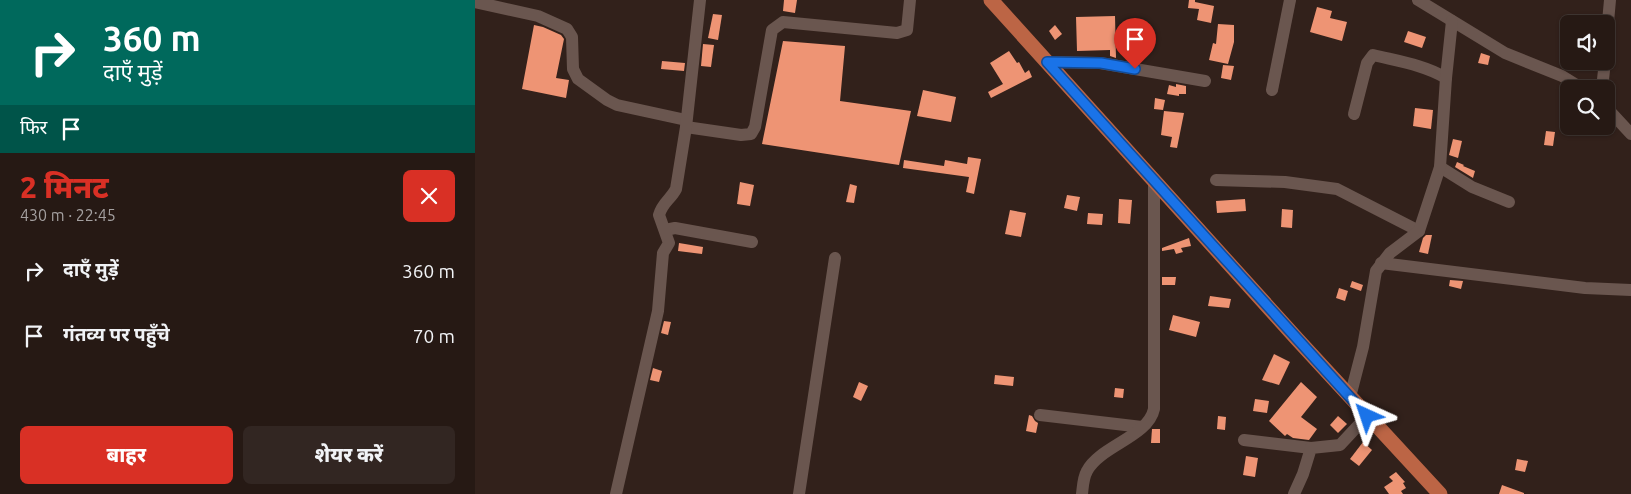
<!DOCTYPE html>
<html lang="hi">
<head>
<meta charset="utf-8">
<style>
  :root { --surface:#261914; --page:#322622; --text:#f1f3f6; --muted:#a4a0a0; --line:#423834; --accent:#d93025 }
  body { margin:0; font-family:Ubuntu,"Noto Sans Devanagari",sans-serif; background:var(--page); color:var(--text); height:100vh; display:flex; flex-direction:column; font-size:19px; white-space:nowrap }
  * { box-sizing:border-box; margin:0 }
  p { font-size:16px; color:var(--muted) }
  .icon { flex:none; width:28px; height:28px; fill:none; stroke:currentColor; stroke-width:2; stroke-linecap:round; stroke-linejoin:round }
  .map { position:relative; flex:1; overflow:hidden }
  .details { display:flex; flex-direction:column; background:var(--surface); width:475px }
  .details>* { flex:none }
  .guide { background:#00695c; color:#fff; overflow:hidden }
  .fabs { position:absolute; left:1085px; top:15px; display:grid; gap:10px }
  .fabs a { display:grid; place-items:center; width:55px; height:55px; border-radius:8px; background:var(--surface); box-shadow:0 1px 4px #0004,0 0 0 1px var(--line); font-size:25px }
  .pin { position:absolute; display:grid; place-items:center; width:42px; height:42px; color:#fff; margin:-51px -21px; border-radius:50% 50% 50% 0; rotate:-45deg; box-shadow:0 0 5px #0007 }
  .pin .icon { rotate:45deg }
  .me { position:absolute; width:55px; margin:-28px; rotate:318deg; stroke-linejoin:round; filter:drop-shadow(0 0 4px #0008) }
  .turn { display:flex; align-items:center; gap:18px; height:105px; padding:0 20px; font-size:22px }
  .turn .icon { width:65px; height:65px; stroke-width:2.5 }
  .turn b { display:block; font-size:35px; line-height:42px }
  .then { display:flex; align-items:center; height:48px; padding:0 20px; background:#0003; gap:10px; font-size:19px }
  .round { display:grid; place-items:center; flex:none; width:52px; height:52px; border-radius:8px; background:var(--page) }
  .overview { display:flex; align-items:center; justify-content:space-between; height:85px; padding:0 20px }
  h1 { font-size:30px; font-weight:800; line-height:38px; color:var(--accent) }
  .action { display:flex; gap:10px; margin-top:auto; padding:10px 20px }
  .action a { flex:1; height:58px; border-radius:8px; background:var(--accent); color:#fff; font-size:20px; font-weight:800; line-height:58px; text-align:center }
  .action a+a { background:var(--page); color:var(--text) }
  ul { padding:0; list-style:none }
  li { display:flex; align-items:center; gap:15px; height:65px; padding:0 20px }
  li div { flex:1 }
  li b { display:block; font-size:19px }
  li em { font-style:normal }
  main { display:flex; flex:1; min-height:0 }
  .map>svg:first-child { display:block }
</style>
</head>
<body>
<main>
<section class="details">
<div class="guide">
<div class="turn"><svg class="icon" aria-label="right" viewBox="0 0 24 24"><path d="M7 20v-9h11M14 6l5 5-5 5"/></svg><div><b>360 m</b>दाएँ मुड़ें</div></div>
<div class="then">फिर<svg class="icon" aria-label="arrive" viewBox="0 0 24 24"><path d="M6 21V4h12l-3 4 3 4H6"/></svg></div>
</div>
<div class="overview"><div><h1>2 मिनट</h1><p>430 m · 22:45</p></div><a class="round" style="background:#d93025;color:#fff"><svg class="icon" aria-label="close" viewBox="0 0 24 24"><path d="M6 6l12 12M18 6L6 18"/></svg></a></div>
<ul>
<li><svg class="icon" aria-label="right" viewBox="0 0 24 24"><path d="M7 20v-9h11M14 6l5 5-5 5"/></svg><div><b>दाएँ मुड़ें</b></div><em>360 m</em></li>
<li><svg class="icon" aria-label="arrive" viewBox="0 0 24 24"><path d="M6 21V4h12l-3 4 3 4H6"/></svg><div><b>गंतव्य पर पहुँचे</b></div><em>70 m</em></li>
</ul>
<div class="action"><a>बाहर</a><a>शेयर करें</a></div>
</section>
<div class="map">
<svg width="1156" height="494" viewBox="0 0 1156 494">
  <rect width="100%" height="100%" fill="#32211b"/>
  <g fill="#ee9474">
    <polygon points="309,0 322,0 320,13 308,11"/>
    <polygon points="714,0 720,0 720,2 739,6 736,23 722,20 724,9 713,8"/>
    <polygon points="842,7 857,11 855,18 872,22 867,41 835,32"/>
    <polygon points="238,14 247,15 243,40 233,38"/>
    <polygon points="640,16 641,58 635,56 635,50 602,51 601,17"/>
    <polygon points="743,24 759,25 759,42 753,64 734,60 738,43 741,44"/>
    <polygon points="59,25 68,27 86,35 89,39 81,78 94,80 91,98 47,89"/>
    <polygon points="580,25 587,34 580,40 574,31"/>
    <polygon points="933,31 951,37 947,48 929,42"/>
    <polygon points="308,41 370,46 365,101 436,111 424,165 287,144"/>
    <polygon points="228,44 239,45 236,67 226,66"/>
    <polygon points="534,51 542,63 544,62 550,73 554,70 557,77 516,98 513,92 528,84 515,63"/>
    <polygon points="1006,53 1015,56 1013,65 1003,63"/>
    <polygon points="187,61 210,63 209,71 186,69"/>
    <polygon points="748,65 759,66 756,80 746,78"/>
    <polygon points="701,84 711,86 711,94 704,94 704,96 692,94 694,85 701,87"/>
    <polygon points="448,90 481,97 476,122 442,116"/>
    <polygon points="680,98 690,100 688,110 679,109"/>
    <polygon points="940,108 958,110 956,129 938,126"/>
    <polygon points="689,111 709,113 702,148 695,147 697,137 686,135"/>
    <polygon points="1071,131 1080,132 1078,146 1069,145"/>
    <polygon points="978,139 987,141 983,158 974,155"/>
    <polygon points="493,157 506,159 499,194 491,192 494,177 428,168 429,160 469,166 470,160 492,164"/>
    <polygon points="982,162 989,165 988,166 1000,171 998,178 980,167"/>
    <polygon points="265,182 279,185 275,206 262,204"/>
    <polygon points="375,184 382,186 379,203 371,202"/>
    <polygon points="592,195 605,197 602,211 589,208"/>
    <polygon points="644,199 657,200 655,224 643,223"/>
    <polygon points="770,199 771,211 742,213 741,201"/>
    <polygon points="807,209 818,210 817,228 806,227"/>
    <polygon points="535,210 551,213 546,237 530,234"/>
    <polygon points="613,213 628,214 627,225 612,224"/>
    <polygon points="951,235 957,235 953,254 944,252 948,238"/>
    <polygon points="714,238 716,246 706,248 708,252 701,254 699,249 687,251 687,248"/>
    <polygon points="204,243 228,247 227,254 203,251"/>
    <polygon points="687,277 701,277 700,285 687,285"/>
    <polygon points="975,280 988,281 986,289 974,286"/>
    <polygon points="877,281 888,285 886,291 875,287"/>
    <polygon points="864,288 873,291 870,301 861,298"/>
    <polygon points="735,296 756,299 754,308 733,306"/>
    <polygon points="698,315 725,322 721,337 694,330"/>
    <polygon points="189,321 196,322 193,335 186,333"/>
    <polygon points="799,354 815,362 804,385 787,380"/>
    <polygon points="178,368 187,371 184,382 175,380"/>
    <polygon points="520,375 539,377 538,386 519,384"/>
    <polygon points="384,382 393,386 386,401 378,397"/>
    <polygon points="826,382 842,397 826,417 842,429 834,440 818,438 812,434 810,436 794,421"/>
    <polygon points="640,388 649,389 648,398 639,397"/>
    <polygon points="780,399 794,401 792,413 778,411"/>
    <polygon points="554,415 557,416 560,421 563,423 561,433 551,431"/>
    <polygon points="743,416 751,417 750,430 742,429"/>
    <polygon points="863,416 872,424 863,433 855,425"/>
    <polygon points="677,429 685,429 685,443 676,443"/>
    <polygon points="888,442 897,450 884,466 875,459"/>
    <polygon points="771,456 783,458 780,477 768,475"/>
    <polygon points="1042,459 1053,461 1050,472 1040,470"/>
    <polygon points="921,472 930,482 928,483 931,488 926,491 928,494 914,494 909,487 918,481 914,477"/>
    <polygon points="1027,485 1049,493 1049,494 1024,494"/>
  </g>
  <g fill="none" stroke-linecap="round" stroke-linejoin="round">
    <g stroke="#6a564f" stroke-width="12">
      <polyline points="943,0 1030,53 1087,76 1108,89"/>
      <polyline points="0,2 63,16 92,29 97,37 98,69 103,79 132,100 142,105 211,120"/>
      <polyline points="1131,44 1135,0"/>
      <polyline points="573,62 625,63 730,81"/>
      <polyline points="1127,89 1130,61"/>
      <polyline points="797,90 815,0"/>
      <polyline points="1131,107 1156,134"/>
      <path d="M879 114 892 63 898 55C922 61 950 65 971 78"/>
      <polyline points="211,127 266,135 276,134 280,127 297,30 308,22 422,33 432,30 435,0"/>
      <polyline points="965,167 997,187 1034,202"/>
      <polyline points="741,180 810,182 862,189 944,231"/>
      <polyline points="190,230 200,228 277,242"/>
      <polyline points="906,263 1110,288 1156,290"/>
      <polyline points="875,397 888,347 901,271 915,253 944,231 965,167 971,78 977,21"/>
      <polyline points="565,415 667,427"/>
      <polyline points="769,440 836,448"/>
      <path d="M141 494 183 311 188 253 194 243 184 215C187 203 196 199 201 189L211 127 225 0"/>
      <polyline points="324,494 360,258"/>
      <path d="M607 494C608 486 608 478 612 471 625 446 673 437 679 409V179"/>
      <polyline points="819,494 828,474 836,448 865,445 892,416"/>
    </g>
    <polyline stroke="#bc6545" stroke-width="15" points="516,0 822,339 965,494"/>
  </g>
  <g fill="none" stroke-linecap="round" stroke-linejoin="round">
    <defs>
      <polyline id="route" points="660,69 626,63 572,62 892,416"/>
    </defs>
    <use href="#route" stroke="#114b97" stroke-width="12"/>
    <use href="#route" stroke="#1a73e8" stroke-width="9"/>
  </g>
</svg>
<div class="fabs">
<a><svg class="icon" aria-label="sound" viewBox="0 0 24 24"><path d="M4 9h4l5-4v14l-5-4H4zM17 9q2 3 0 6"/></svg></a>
<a><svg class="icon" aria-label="search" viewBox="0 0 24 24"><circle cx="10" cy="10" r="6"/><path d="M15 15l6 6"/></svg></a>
</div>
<div class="pin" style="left:660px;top:69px;background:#d93025"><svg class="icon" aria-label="arrive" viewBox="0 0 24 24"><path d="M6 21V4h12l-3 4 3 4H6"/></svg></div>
<svg class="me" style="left:892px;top:416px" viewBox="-20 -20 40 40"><path d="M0-17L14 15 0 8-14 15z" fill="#1a73e8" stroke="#fff" stroke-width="4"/></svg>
</div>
</main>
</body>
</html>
